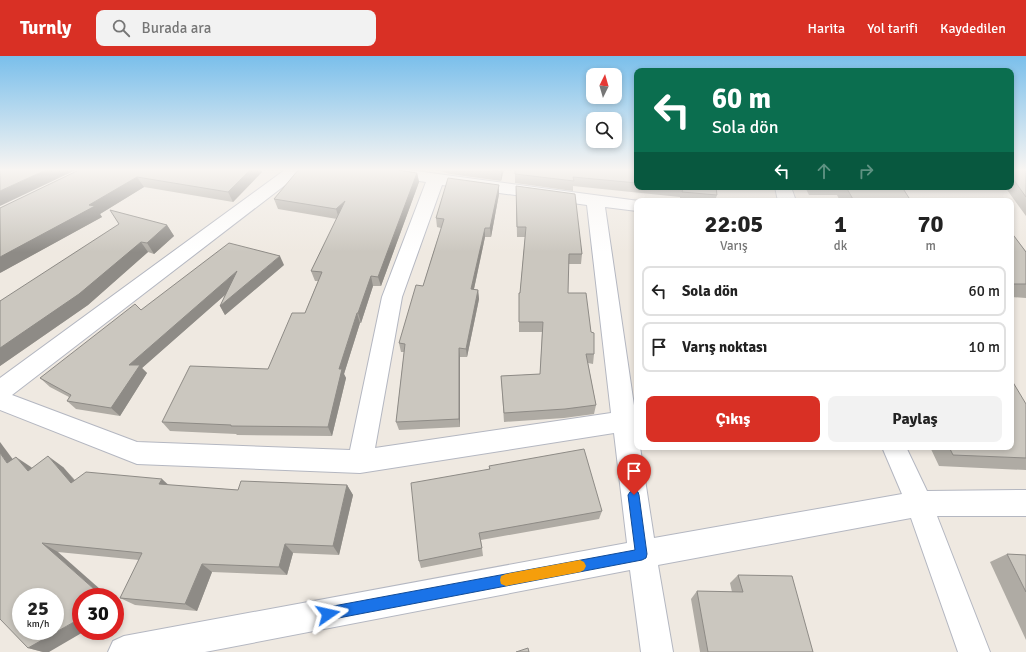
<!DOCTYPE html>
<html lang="tr">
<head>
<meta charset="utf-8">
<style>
  :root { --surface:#fff; --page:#f2f2f2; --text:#222; --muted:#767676; --line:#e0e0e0; --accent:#d93025 }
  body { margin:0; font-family:Signika,sans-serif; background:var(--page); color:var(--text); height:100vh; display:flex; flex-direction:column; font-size:15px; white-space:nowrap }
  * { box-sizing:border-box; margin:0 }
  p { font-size:13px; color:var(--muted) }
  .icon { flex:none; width:22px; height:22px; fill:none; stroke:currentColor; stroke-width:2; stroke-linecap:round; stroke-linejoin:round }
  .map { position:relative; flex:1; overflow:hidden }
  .panel { position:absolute; left:634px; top:142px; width:380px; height:252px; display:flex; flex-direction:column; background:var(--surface); border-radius:8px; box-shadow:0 2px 6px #0003 }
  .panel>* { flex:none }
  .top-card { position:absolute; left:634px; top:12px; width:380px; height:122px; border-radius:8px; box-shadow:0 2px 6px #0003; background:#0b6e4f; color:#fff; overflow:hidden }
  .needle { width:26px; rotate:5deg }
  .fabs { position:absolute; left:586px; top:12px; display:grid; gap:8px }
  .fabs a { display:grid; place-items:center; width:36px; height:36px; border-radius:8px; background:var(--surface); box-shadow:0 2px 6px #0003; font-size:20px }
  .speed { position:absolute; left:12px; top:532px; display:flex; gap:8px; font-size:20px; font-weight:700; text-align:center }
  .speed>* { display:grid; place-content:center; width:52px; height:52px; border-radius:50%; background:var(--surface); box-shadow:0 2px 6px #0003; line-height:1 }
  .speed small { font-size:10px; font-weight:400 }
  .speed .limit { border:6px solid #d22; background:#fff; color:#111 }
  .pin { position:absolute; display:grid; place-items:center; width:34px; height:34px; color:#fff; margin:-41px -17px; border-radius:50% 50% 50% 0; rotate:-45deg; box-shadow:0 0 4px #0007 }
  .pin .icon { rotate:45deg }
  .me { position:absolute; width:44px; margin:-22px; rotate:79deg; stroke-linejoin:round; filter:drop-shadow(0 0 3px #0008) }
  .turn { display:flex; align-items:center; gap:14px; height:84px; padding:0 12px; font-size:18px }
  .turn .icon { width:52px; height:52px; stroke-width:2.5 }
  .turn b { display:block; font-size:28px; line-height:34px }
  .lanes { display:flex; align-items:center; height:38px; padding:0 12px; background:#0003; justify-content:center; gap:20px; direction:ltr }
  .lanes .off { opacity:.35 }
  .eta { display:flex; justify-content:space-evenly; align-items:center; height:68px; text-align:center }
  .eta b { font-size:24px; font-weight:700; line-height:28px }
  .action { display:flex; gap:8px; margin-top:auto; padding:8px 12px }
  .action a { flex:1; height:46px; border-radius:8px; background:var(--accent); color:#fff; font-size:16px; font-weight:700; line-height:46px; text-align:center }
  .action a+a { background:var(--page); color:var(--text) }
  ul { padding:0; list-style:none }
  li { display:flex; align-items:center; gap:12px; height:50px; margin:0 8px 6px; padding:0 4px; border:2px solid var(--line); border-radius:8px }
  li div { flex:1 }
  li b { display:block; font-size:15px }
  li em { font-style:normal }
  header { display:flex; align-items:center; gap:24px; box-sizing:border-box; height:56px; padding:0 20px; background:var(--accent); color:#fff }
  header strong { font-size:19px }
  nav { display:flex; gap:22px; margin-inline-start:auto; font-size:14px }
  .search { width:280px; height:36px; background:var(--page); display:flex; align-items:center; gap:10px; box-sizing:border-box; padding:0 14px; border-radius:8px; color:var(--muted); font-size:15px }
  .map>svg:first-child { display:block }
</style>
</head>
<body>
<header>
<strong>Turnly</strong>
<div class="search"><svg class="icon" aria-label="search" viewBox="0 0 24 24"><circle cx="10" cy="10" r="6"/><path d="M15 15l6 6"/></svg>Burada ara</div>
<nav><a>Harita</a><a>Yol tarifi</a><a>Kaydedilen</a></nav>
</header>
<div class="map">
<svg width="1026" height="596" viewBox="0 0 1026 596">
  <rect width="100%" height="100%" fill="#efe9e1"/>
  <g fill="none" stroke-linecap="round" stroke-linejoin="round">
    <defs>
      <g id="street">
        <path d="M286 113H304L302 116 12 339 137 386 350 394 382 241 426 126 372 118 366 116 364 113H401L639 145H637V155L605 151 637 370V391H640L654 482 902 438 882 391H906L927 435 1026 434V460H937L990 596H958L911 462 658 509 673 596H641L630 514 205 596H108L113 585 124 580 627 487 614 377 360 417 137 408 0 354V322ZM442 129 587 149 611 357 375 392 402 241Z"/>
        <polygon points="775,131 791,131 796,145 778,145"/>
      </g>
    </defs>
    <use href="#street" stroke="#b4b7c1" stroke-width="2"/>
    <use href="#street" fill="#fff" fill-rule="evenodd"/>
  </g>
  <g fill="#afaba4">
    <polygon points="81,113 261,113 262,116 233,146 144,131 100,158 102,161 0,217"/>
    <polygon points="410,113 424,113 423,114"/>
    <polygon points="433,113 504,113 501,125 450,118"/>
    <polygon points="515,113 637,113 637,131 716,131 717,139 715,145 680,145 680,141 573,130 573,135 515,127"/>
    <polygon points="1011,113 1026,113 1026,160 1005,131 1011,131"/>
    <polygon points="325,114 417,117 419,126 381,230 373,230 361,267 360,267 344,318 346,322 332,380 237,379 236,378 170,375 162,366 268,313 305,257 318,225 315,225 311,215 337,163 278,153 274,143"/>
    <polygon points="516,130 582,198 581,208 568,208 568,237 591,276 594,298 593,308 588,307 596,349 594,358 564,362 504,366 501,320 540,318 542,276 519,276 519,237 520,237 525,181 517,181"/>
    <polygon points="805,131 902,131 911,145 840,145 837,139 809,139"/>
    <polygon points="499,138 491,181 485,181 474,233 478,234 479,243 467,301 460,301 460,371 399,374 396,366 404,296 401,296 399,287 423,230 441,172 437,171 436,162"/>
    <polygon points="167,169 174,180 154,198 148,196 88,249 0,310 0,245"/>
    <polygon points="1011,176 1026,196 1026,242 1011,241"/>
    <polygon points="284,209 225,259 220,250 225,239 142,312 147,317 120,360 76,353 67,345 69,341 50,331 40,322 141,254"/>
    <polygon points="1026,348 1026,414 939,410 930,391 1011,391"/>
    <polygon points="13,403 32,412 63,411 75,424 169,429 238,434 347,429 353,439 339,499 293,497 287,519 212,516 197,555 135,549 120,542 139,504 58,496 49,596 43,596 28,592"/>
    <polygon points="489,410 602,455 599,463 481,484 483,500 421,512 419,505 489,413"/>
    <polygon points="1007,498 1026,499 1026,584 990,506"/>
    <polygon points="738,519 813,596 700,596 691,543 697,535 732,536 730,527"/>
  </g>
  <g fill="#8e8b86">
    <polygon points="48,113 78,113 0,150 0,135"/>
    <polygon points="251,113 261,113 262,116 233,146 228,136"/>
    <polygon points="502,113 504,113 501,125 501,115"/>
    <polygon points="417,117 419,126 381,230 378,221"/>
    <polygon points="137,121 144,131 100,158 102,161 0,217 0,201"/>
    <polygon points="499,129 499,138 491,181 490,172"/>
    <polygon points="345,145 339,163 336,153"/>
    <polygon points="167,169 174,180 154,198 147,187"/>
    <polygon points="485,172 485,181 472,242 471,233"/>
    <polygon points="141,186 148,196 88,249 0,310 0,292"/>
    <polygon points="280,200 284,209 225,259 220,250"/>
    <polygon points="237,215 242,224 142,312 147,317 120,360 111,352 129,309"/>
    <polygon points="371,220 373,230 361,267 358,257"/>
    <polygon points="478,234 479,243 467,301 466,293"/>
    <polygon points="357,257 360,267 344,318 346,322 332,380 328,371 339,313"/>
    <polygon points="459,292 460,301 460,371 459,363"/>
    <polygon points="0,386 23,417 7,407 0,397"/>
    <polygon points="48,400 63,411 85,437 71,427"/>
    <polygon points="16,401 31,411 43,425 28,415"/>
    <polygon points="162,423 173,433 159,428"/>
    <polygon points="347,429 353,439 339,499 333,490"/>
    <polygon points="42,487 58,496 109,541 103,541"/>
    <polygon points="285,488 293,497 287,519 279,511"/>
    <polygon points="202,508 212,516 197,555 185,548"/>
    <polygon points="115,546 123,553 115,558"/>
    <polygon points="81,562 81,575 85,575 49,596 43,596 28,592"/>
  </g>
  <g fill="#cbc7bf" stroke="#8e8b86" fill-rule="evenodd">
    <polygon points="0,113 48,113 0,135"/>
    <polygon points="81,113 251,113 228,136 137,121 89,149 95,150 0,201 0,152"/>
    <polygon points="299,113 316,113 325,114 326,113 391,113 417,117 378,221 371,220 358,257 357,257 339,313 342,313 328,371 231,370 231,369 162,366 190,310 268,313 292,257 305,257 322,216 311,215 345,145 336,153 274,143"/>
    <polygon points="483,113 502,113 501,115"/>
    <polygon points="515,113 637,113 637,127 573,121 574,125 515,118"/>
    <polygon points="1011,113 1026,113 1026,141 1011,120"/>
    <polygon points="448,122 499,129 490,172 485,172 471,233 478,234 466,293 459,292 459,363 396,366 405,288 399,287 416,229 423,230 444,163 436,162"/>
    <polygon points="516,130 575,138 582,198 569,198 568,237 586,237 591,276 594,277 594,298 586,298 596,349 565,353 504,357 501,320 540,318 543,266 519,266 519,237 520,237 526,171 517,171"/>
    <polygon points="675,131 716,131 717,139 682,136 683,132"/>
    <polygon points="846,131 902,131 911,145 854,145"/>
    <polygon points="110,154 167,169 147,187 141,186 79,238 0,292 0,245 119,168"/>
    <polygon points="1011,176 1026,196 1026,228 1011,228"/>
    <polygon points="229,187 280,200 220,250 237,215 129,309 140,309 111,352 67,345 71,339 40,322 135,248 141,254"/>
    <polygon points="1011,323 1026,348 1026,402 953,399 949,391 1011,391"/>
    <polygon points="584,393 602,455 479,477 482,492 419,505 411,427 490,413 489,410"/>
    <path d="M0 397 7 407 16 401 28 415 48 400 71 427 86 416 162 423 159 428 238 434 241 425 347 429 333 490 285 488 279 511 202 508 185 548 120 542 142 497 42 487 103 541H81V562L28 592 0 563ZM21 541H55V575H21Z"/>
    <polygon points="1007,498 1026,499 1026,536"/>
    <polygon points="738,519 792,520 813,596 708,596 697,535 743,536"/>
    <polygon points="528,592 529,596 516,596"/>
  </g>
  <linearGradient id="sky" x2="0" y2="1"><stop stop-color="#7abfeb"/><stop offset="0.58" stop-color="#f8f5f2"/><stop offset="1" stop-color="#f8f5f2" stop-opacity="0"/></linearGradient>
  <rect width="1026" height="196" fill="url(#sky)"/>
  <polygon fill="#1a73e8" stroke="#114b97" points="634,434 638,436 639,439 647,498 646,502 642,504 328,564 324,562 322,558 324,553 328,551 635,494 628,439 630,436"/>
  <polygon fill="#f59e0b" points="580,504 584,506 586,510 584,514 580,516 506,530 501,528 500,524 501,520 506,518"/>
</svg>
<div class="fabs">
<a><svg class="needle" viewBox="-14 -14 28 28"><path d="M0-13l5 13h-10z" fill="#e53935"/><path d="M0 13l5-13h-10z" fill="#767676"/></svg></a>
<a><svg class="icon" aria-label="search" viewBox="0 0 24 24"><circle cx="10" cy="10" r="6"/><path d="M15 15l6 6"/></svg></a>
</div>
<div class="speed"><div>25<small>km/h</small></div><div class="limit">30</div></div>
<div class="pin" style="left:634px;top:439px;background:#d93025"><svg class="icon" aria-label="arrive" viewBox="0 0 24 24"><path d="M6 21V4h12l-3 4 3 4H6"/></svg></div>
<svg class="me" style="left:328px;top:558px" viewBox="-20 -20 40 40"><path d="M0-17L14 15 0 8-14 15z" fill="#1a73e8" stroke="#fff" stroke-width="4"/></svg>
<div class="top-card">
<div class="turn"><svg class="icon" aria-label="left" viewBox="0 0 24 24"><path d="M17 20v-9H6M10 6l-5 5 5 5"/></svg><div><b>60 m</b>Sola dön</div></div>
<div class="lanes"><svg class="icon" aria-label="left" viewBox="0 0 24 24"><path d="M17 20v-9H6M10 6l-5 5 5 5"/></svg><svg class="icon off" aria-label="ahead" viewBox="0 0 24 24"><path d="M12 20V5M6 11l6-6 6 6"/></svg><svg class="icon off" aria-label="right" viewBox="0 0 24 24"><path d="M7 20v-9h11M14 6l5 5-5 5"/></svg></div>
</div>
<section class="panel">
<div class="eta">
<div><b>22:05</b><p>Varış</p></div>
<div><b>1</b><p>dk</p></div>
<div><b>70</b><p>m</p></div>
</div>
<ul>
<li><svg class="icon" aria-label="left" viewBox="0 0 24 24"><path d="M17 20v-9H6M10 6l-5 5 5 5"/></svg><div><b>Sola dön</b></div><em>60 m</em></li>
<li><svg class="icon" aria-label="arrive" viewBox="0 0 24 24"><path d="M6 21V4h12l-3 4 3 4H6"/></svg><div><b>Varış noktası</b></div><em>10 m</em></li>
</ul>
<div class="action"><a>Çıkış</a><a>Paylaş</a></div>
</section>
</div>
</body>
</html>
